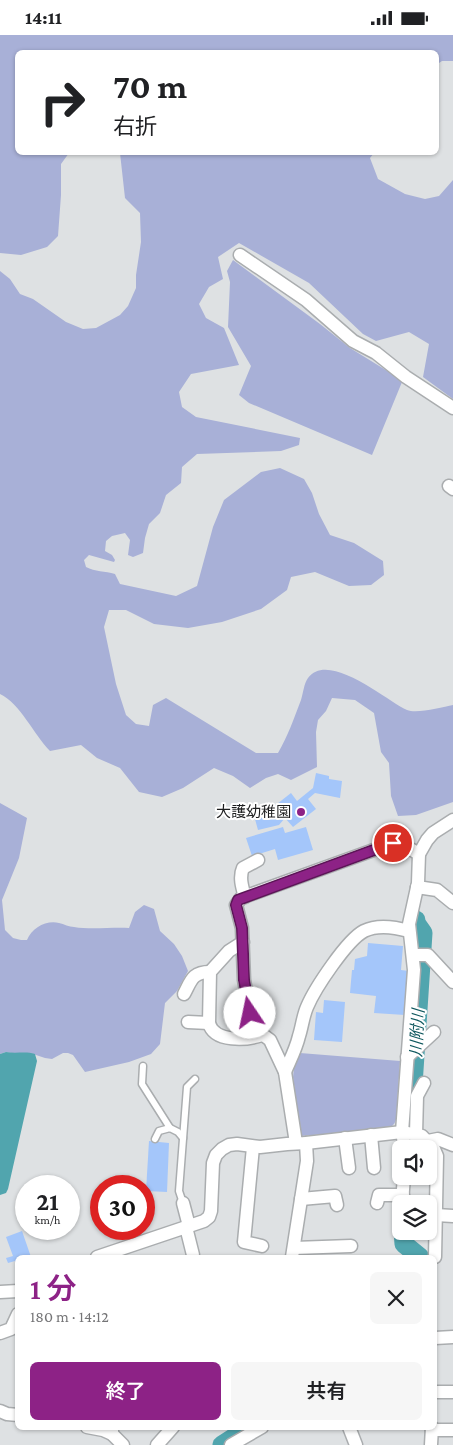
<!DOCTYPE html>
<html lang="ja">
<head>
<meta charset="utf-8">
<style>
  :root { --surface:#fff; --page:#f6f6f6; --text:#202124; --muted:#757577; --accent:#8d2286 }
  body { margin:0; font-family:"Crimson Pro","Noto Sans JP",serif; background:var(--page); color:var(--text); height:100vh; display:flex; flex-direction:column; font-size:19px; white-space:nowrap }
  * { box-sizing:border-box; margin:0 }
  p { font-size:16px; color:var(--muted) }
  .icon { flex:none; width:28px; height:28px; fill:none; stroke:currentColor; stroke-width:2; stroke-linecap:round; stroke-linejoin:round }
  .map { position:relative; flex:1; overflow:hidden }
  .side { position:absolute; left:15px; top:1220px; width:422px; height:175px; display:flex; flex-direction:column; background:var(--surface); border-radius:8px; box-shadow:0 1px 4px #0004 }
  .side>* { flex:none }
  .top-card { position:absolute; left:15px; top:15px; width:424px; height:105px; border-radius:8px; box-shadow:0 1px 4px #0004; background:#fff; color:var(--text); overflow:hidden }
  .tools { position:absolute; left:392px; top:1105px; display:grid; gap:10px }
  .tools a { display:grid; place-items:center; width:45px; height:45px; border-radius:8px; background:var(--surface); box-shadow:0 1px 4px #0004; font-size:25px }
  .speed { position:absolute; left:15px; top:1140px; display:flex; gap:10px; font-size:25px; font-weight:700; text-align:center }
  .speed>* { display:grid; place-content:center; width:65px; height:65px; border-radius:50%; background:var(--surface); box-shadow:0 1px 4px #0004; line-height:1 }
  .speed small { font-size:12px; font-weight:400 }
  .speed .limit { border:8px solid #d22; background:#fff; color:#111 }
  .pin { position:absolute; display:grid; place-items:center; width:42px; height:42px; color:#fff; margin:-21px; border:2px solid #fff; border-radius:50%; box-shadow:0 1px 5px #0007 }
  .me { position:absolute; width:55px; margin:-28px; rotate:349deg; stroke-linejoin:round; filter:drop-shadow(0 0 4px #0008) }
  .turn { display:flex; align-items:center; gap:18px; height:105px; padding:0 15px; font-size:22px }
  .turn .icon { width:65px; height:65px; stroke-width:2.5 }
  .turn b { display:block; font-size:35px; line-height:42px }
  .round { display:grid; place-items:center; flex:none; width:52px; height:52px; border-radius:8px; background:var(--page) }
  .head { display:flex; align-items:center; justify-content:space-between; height:85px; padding:0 15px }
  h1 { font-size:30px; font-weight:600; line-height:38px; color:var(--accent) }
  .primary-button { display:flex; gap:10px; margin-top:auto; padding:10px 15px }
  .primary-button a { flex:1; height:58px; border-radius:8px; background:var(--accent); color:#fff; font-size:20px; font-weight:600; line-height:58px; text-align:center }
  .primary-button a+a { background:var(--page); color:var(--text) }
  .status { display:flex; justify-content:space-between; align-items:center; height:35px; padding:0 25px; background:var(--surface); direction:ltr }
  .status svg { height:14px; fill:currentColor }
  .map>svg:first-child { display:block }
</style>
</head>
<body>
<div class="status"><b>14:11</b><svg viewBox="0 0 49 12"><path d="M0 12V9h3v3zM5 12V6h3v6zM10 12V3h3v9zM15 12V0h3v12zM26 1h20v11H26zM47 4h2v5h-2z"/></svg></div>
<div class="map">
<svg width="453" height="1410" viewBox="0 0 453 1410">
  <rect width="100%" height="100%" fill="#dee1e3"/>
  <g fill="#a8b0d7">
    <polygon points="0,0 453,0 453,26 442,26 436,30 436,18 18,18 18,118 69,118 61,129 61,160 58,201 47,212 21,220 0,218"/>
    <path d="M120 118H374L370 123 378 144 405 159 425 164 439 161 453 145V364L423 342 429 309 409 297 376 306 363 299 309 248 239 208 218 222 223 244 209 252 199 269 206 283 224 293 239 330 191 339 179 357 182 372 196 382 300 403 299 410 281 416 197 419 182 432 181 448 166 460 160 478 149 489 145 503 143 518 133 522 128 520 130 505 125 498 112 501 106 506 105 516 112 520 115 525 114 527 89 520 84 525 86 532C95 537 105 536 115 539L120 549 176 561 197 551 213 492 224 465 261 437 280 433 304 444 312 458 319 479 330 500 354 508 383 526 384 540 371 550 349 551 315 537 291 542 287 555 261 574 222 587 188 593 154 589 126 575H109L104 592 116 649 126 680 136 689 149 691 153 670 166 663 256 718H278C288 701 294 683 301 665 303 659 304 648 308 643 329 615 388 667 407 675 417 679 442 672 453 670V767L416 780 398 781 391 761 389 728 381 717 374 678 355 665 332 663 326 676 318 685 316 697 317 732 291 745 278 739 266 743 250 753 233 741 214 733 183 753 162 762 139 757 120 733 97 723 81 710 50 716C34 700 20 668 0 659V236L10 244 20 259 33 264 66 287 83 294 96 293 120 280 128 271 136 253V240L141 207 140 178 125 163Z"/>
    <polygon points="233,225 320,289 350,313 389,337 402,347 372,420 249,368 239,360 251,331 228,292 230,247 227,236"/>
    <path d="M0 768 27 783 19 823 2 865 5 895 13 903 21 905H27C32 893 46 885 59 888 64 889 69 892 74 892 91 895 111 892 129 893L135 877 144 870 154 874 160 896 174 909 182 921 188 936 177 956 165 968 160 1009 151 1019 129 1027 85 1037 73 1020 68 1018H63L52 1024 45 1023 30 1018 17 1019 6 1017 0 1019Z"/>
    <path d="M300 1018 400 1026 396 1085C394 1090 391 1093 385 1094L301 1101 293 1042 294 1033Z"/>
  </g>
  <path fill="#51a5ae" d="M6 1017C16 1019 26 1016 35 1019L37 1026 8 1154 6 1158 0 1160V1019Z"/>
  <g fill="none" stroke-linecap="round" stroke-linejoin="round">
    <g stroke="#51a5ae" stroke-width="19">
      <polyline points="411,1081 423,898 416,888 416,885"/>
      <polyline points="403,1196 404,1209 420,1222"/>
      <polyline points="222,1410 247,1394"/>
    </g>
  </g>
  <g fill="#a4c6fa">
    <polygon points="316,738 329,741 329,744 342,746 340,763 315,758 308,764 316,774 293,792 285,783 279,790 258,795 253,777 277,769 291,758 297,766 313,753"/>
    <polygon points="283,792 285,798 306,792 313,815 278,825 275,814 252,821 246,803"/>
    <polygon points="368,908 403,911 401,935 409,936 405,980 374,978 376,961 350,958 352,935 354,935 355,924 367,921"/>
    <polygon points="324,965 345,967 342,1007 314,1005 316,977 323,978"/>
    <polygon points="149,1106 169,1108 167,1157 146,1156"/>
    <polygon points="22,1196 31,1222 18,1222 17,1232 15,1226 8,1228 6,1223 13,1221 6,1202"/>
  </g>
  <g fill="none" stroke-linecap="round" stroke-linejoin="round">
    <defs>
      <g id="lane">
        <polyline points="143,1031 142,1049 170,1093"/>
        <polyline points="155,1104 159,1096 170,1093 178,1097 183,1103"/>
        <polyline points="183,1168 179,1156 187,1052 195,1044"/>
      </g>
      <g id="street">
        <polyline points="240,220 306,265 353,306 376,318 406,342 453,373"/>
        <polyline points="449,451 453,454"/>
        <polyline points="417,852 437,855 453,868"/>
        <path d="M245 862C242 852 239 842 243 833L258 825"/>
        <path d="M243 907 229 916 210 937 209 988C214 1008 247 1005 262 1000"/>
        <polyline points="413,920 428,920 453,947"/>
        <path d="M184 959C191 946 192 937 210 937"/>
        <polyline points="188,987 209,988"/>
        <polyline points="407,1022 434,997"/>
        <path d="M285 1037C290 1025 296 1014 299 1001 302 992 303 981 307 972 315 953 347 905 364 896 378 889 395 892 409 896"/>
        <polyline points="416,1099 417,1061 424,1048"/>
        <polyline points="371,1100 374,1133"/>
        <polyline points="345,1103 349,1133"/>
        <polyline points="428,1106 438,1104 453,1110"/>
        <polyline points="296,1108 285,1037 270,1005 259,997 250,978 244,945 242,893 236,870 241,863 393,808 400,808 419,819"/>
        <polyline points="253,1112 244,1207 262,1211"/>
        <polyline points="405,1114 402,1097 414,935 409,889 418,848 419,819 427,805 433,798 453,785"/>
        <polyline points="301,1164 335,1161 337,1170"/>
        <polyline points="183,1168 189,1191"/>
        <polyline points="377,1168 379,1160 403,1160"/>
        <polyline points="402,1168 404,1141"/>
        <polyline points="436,1180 453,1181"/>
        <polyline points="186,1192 193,1220"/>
        <polyline points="294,1213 351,1211"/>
        <polyline points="97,1222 204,1186 209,1182 211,1176 213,1128 216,1120 222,1114 229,1110 237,1109 260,1112 287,1109 306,1108 402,1097 422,1101 434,1114 437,1121 435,1222"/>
        <polyline points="292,1222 307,1126 306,1108"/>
        <polyline points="0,1257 18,1256"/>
        <polyline points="0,1298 11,1294 18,1279"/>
        <polyline points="435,1303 453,1302"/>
        <polyline points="435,1357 453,1357"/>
        <polyline points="0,1376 7,1379 18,1380"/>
        <polyline points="87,1392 103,1395 112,1399"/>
        <polyline points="112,1392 112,1399 123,1410"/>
        <polyline points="349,1392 356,1410"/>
        <polyline points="432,1395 453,1395"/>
        <polyline points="157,1410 173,1392"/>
        <polyline points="231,1410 262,1392"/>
        <polyline points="431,1410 432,1392"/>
      </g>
    </defs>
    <use href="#lane" stroke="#aaadaf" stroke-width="9"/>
    <use href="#street" stroke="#aaadaf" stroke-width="15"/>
    <use href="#lane" stroke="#fff" stroke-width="6"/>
    <use href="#street" stroke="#fff" stroke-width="12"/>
  </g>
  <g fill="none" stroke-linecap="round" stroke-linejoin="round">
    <defs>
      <polyline id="route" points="250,978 244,945 242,893 236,870 238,865 393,808"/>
    </defs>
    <use href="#route" stroke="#5c1657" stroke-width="12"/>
    <use href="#route" stroke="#8d2286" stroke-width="9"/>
  </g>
  <circle fill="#8d2286" stroke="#fff" stroke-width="2" cx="301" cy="777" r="5"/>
  <g text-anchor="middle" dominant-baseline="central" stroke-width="4" stroke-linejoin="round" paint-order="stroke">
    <g font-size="15" fill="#1d1e1f" stroke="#fff" text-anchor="end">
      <text x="291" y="777">大護幼稚園</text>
    </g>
    <g font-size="16" font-style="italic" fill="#10595f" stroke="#fff">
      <text transform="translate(417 998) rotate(-87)">川附川</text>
    </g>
  </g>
</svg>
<div class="tools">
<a><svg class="icon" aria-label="sound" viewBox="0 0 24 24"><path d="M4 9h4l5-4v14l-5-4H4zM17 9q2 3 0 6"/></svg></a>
<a><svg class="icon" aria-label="layers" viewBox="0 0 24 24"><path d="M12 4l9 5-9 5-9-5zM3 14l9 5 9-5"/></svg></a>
</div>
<div class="speed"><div>21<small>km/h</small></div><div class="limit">30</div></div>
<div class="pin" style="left:393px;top:808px;background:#d93025"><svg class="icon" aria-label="arrive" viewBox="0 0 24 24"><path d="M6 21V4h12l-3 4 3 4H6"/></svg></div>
<svg class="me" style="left:250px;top:978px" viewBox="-20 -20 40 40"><circle r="19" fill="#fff"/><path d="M0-13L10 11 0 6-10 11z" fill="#8d2286"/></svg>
<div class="top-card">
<div class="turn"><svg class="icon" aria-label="right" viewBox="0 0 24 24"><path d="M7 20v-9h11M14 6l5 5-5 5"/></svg><div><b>70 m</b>右折</div></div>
</div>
<section class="side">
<div class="head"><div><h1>1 分</h1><p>180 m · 14:12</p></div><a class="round"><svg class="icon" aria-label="close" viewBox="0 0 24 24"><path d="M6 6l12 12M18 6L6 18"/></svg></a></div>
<div class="primary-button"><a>終了</a><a>共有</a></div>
</section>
</div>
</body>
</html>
